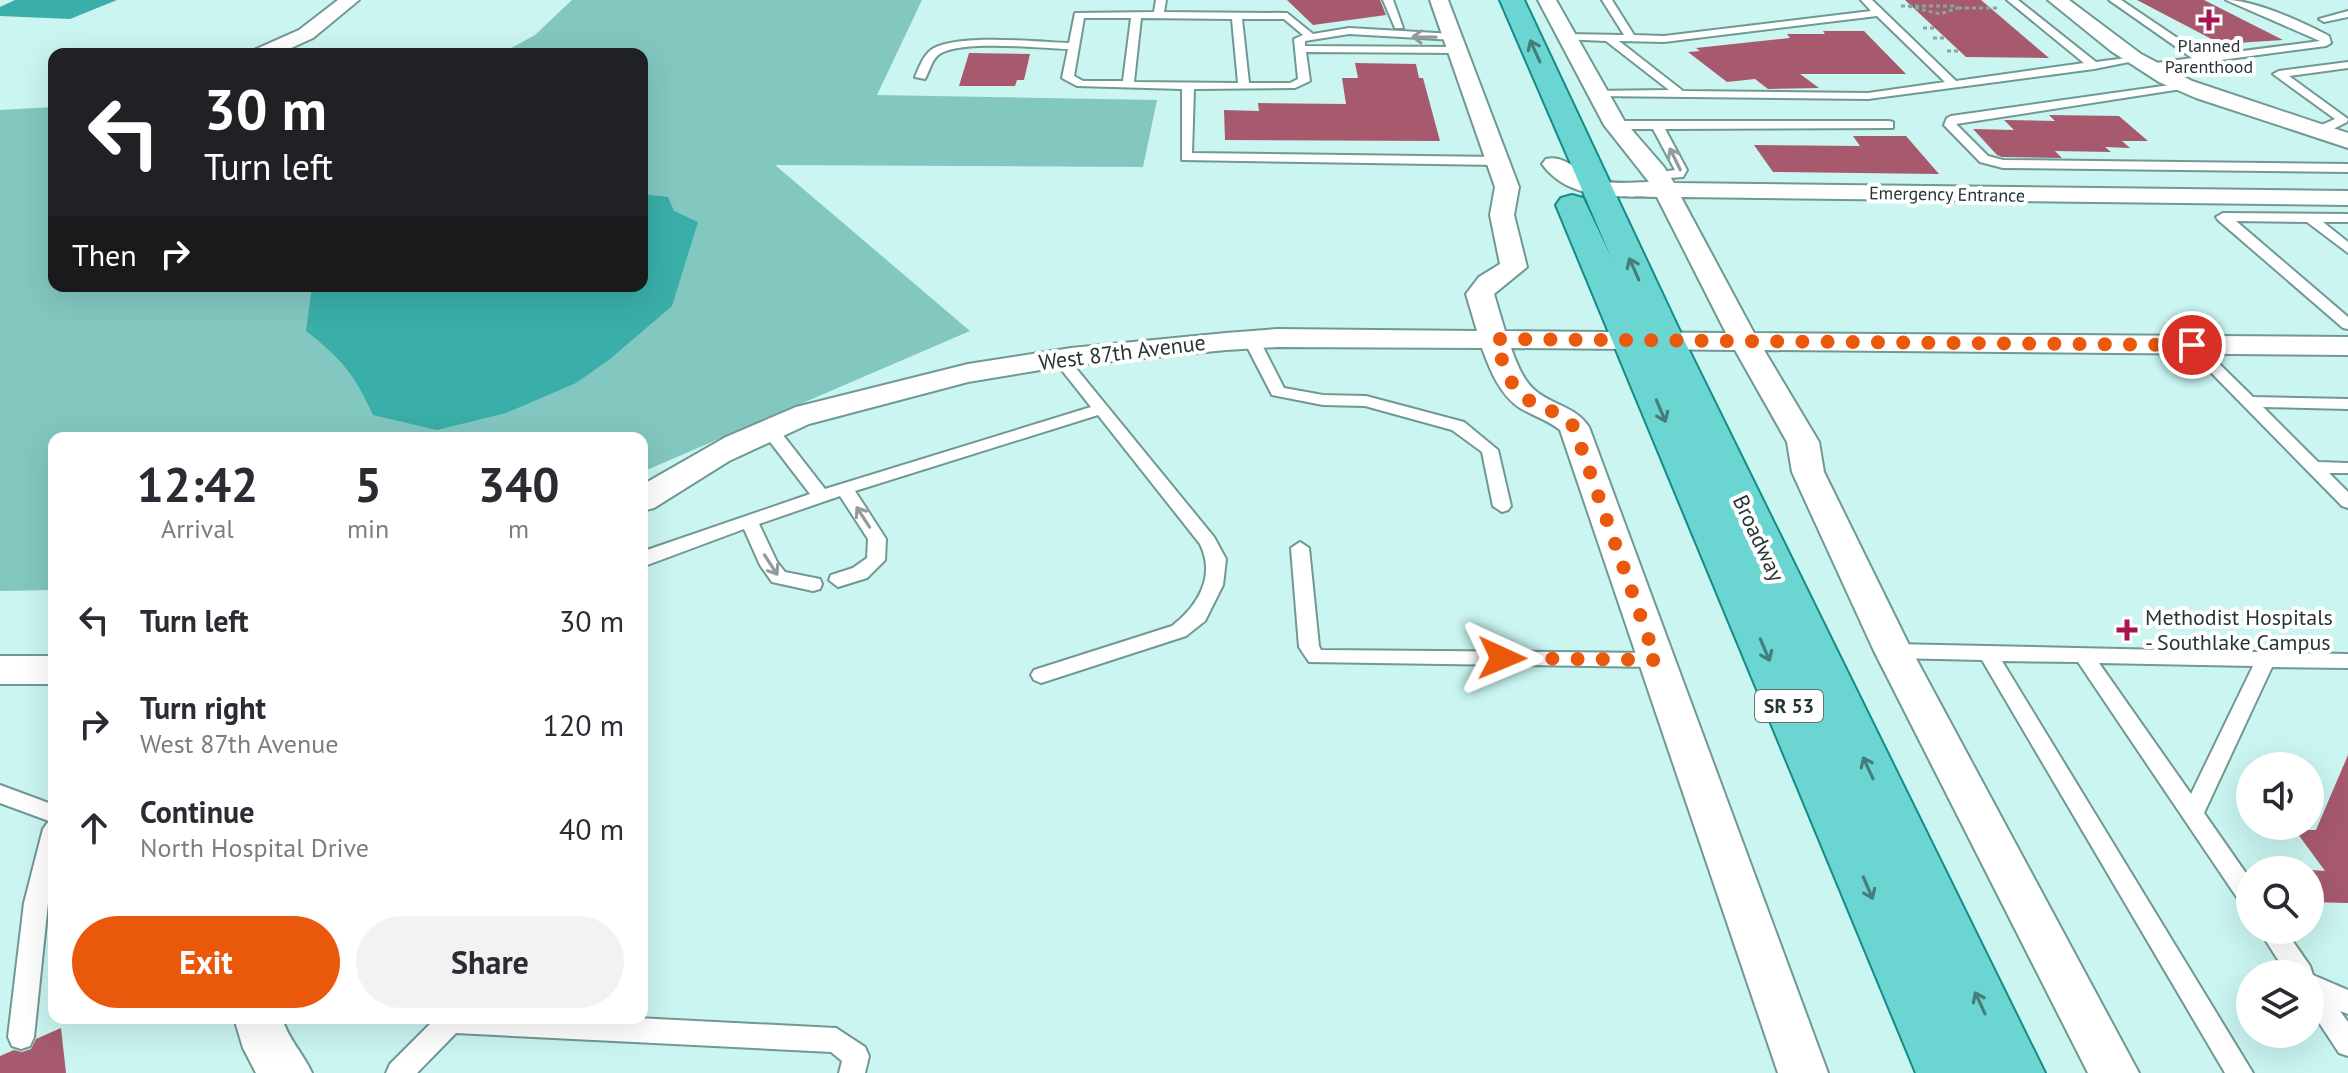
<!DOCTYPE html>
<html lang="en">
<head>
<meta charset="utf-8">
<style>
  :root { --surface:#fff; --page:#f2f2f3; --text:#2b2b33; --muted:#7c7c81; --accent:#ea580c }
  body { margin:0; font-family:"PT Sans",sans-serif; background:var(--page); color:var(--text); height:100vh; display:flex; flex-direction:column; font-size:30px; white-space:nowrap }
  * { box-sizing:border-box; margin:0 }
  p { font-size:26px; color:var(--muted) }
  .icon { flex:none; width:44px; height:44px; fill:none; stroke:currentColor; stroke-width:2; stroke-linecap:round; stroke-linejoin:round }
  .map { position:relative; flex:1; overflow:hidden }
  .drawer { position:absolute; left:48px; top:432px; width:600px; height:592px; display:flex; flex-direction:column; background:var(--surface); border-radius:16px; box-shadow:0 8px 32px #0002 }
  .drawer>* { flex:none }
  .banner { position:absolute; left:48px; top:48px; width:600px; height:244px; border-radius:16px; box-shadow:0 8px 32px #0002; background:#202124; color:#fff; overflow:hidden }
  .fabs { position:absolute; left:2236px; top:752px; display:grid; gap:16px }
  .fabs a { display:grid; place-items:center; width:88px; height:88px; border-radius:50%; background:var(--surface); box-shadow:0 8px 32px #0002; font-size:40px }
  .pin { position:absolute; display:grid; place-items:center; width:68px; height:68px; color:#fff; margin:-34px; border:4px solid #fff; border-radius:50%; box-shadow:0 2px 8px #0007 }
  .me { position:absolute; width:88px; margin:-44px; rotate:91deg; stroke-linejoin:round; filter:drop-shadow(0 0 6px #0008) }
  .turn { display:flex; align-items:center; gap:28px; height:168px; padding:0 24px; font-size:36px }
  .turn .icon { width:104px; height:104px; stroke-width:2.5 }
  .turn b { display:block; font-size:56px; line-height:68px }
  .then { display:flex; align-items:center; height:76px; padding:0 24px; background:#0003; gap:16px; font-size:30px }
  .eta { display:flex; justify-content:space-evenly; align-items:center; height:136px; text-align:center }
  .eta b { font-size:48px; font-weight:700; line-height:56px }
  .cta { display:flex; gap:16px; margin-top:auto; padding:16px 24px }
  .cta a { flex:1; height:92px; border-radius:48px; background:var(--accent); color:#fff; font-size:32px; font-weight:700; line-height:92px; text-align:center }
  .cta a+a { background:var(--page); color:var(--text) }
  ul { padding:0; list-style:none }
  li { display:flex; align-items:center; gap:24px; height:104px; padding:0 24px }
  li div { flex:1 }
  li b { display:block; font-size:30px }
  li em { font-style:normal }
  .map>svg:first-child { display:block }
</style>
</head>
<body>
<div class="map">
<svg width="2348" height="1073" viewBox="0 0 2348 1073">
  <rect width="100%" height="100%" fill="#caf5f1"/>
  <polygon fill="#83c7c1" points="572,0 922,0 877,95 1157,100 1143,167 775,165 970,331 642,472 642,438 54,438 54,590 0,591 0,110 54,107 54,286 642,286 642,54 500,54 535,35"/>
  <g fill="#3aaea8">
    <polygon points="15,0 117,0 70,19 0,16 0,7"/>
    <path d="M642 194 668 197 674 211 698 222 672 306 610 359 576 383 506 413 437 430 373 415C354 374 342 359 306 331L312 286H642Z"/>
  </g>
  <g fill="#a75a6d">
    <polygon points="1287,0 1380,0 1386,15 1313,25"/>
    <polygon points="1905,0 1981,0 2049,58 1966,57"/>
    <polygon points="2137,0 2204,0 2283,40 2221,44"/>
    <polygon points="1823,31 1864,31 1906,74 1800,74 1819,88 1768,89 1755,79 1727,82 1688,52 1700,51 1696,48 1790,38 1787,34 1825,34"/>
    <polygon points="969,53 1030,54 1024,80 1017,80 1015,86 959,86"/>
    <polygon points="1355,63 1416,64 1419,78 1423,78 1440,141 1225,140 1224,110 1259,111 1258,103 1346,104 1342,78 1358,78"/>
    <polygon points="2049,115 2119,116 2148,141 2122,141 2130,148 2105,147 2111,152 2055,151 2062,158 2002,157 1997,155 1973,129 2014,130 2004,120 2055,121"/>
    <polygon points="1853,136 1906,136 1939,174 1773,172 1754,145 1860,146"/>
    <polygon points="2348,755 2348,903 2310,902 2310,870 2325,871 2295,830 2316,830"/>
    <polygon points="61,1028 66,1073 0,1073 0,1056 14,1050 22,1052 31,1049 36,1039"/>
  </g>
  <g fill="none" stroke-linecap="round" stroke-linejoin="round">
    <defs>
      <g id="service">
        <path d="M1156 0H1166L1164 12 1287 13 1313 34 1349 28 1454 34 1459 37 1454 40 1349 34 1305 41V46L1459 47 1464 50 1459 53 1306 52 1310 81 1295 88 1194 89 1192 153 1498 157 1504 161 1498 165 1182 160V89L1077 86 1062 78 1068 49C1039 48 965 40 941 53 932 58 930 70 925 79L915 77C919 68 923 56 931 50 955 33 1038 42 1069 43L1075 13 1154 12ZM1084 18H1131L1123 81H1083L1074 76ZM1141 18 1232 19 1238 83 1134 82ZM1242 19H1284L1303 35 1294 39 1298 79 1290 83H1249Z"/>
        <polygon points="1383,0 1393,0 1403,28 1395,28"/>
        <path d="M1602 0H1612L1634 35 1664 36 1871 11 1861 0H1872L1956 81 2084 63 2007 0H2018L2096 62 2134 57 2139 60 2094 69 1868 99 1595 96 1589 93 1591 91 1669 90 1606 41 1562 39 1561 37 1566 34 1624 35ZM1877 16 1945 82 1868 93 1683 91 1619 41 1664 42Z"/>
        <path d="M2109 0H2121L2204 56 2320 41 2226 0C2255 0 2302 22 2329 36L2331 43 2326 46 2146 70 2141 67 2142 65 2192 58Z"/>
        <polygon points="2348,11 2348,17 2324,22 2319,19"/>
        <polygon points="2348,62 2348,68 2289,76 2348,119 2347,122 2325,133 2317,133 2317,127 2335,119 2273,74 2279,71"/>
        <polygon points="2184,83 2188,84 2188,88 1956,124 1988,156 2003,160 2348,164 2348,172 2003,168 1980,162 1944,125 1947,118 1951,116"/>
        <polygon points="1889,121 1893,122 1893,128 1665,129 1687,170 1683,177 1654,179 1654,173 1675,170 1653,129 1615,129 1609,125 1615,121"/>
        <polygon points="2223,213 2348,214 2348,222 2323,222 2348,242 2348,253 2307,222 2236,221 2348,317 2348,329 2343,328 2218,220 2216,217"/>
        <polygon points="1251,334 1259,339 1284,388 1323,395 1366,396 1464,422 1498,450 1511,506 1508,510 1502,512 1493,506 1482,452 1452,430 1365,406 1323,405 1272,395 1243,339"/>
        <polygon points="2192,340 2197,342 2253,397 2348,399 2348,409 2263,407 2318,462 2348,463 2348,473 2329,473 2348,492 2348,508 2342,506 2187,348 2184,345"/>
        <path d="M1061 354 1066 356 1214 537 1226 559 1223 585 1205 621 1186 636 1041 683 1034 680 1031 675 1034 670 1172 626C1198 606 1216 576 1200 544L1098 415 855 491 886 539 885 560 867 578 838 587 829 580 831 575 853 568 867 558 868 539 840 496 759 524 777 562 785 572 820 579 822 584 820 589 813 591 772 582 760 565 744 529 642 567V552L647 550 810 494 764 434 762 430 764 426H776L825 489 1091 407 1053 359Z"/>
        <polygon points="1300,542 1309,548 1319,646 1321,650 1656,653 1663,655 1666,660 1663,665 1656,667 1309,662 1299,647 1291,548"/>
        <path d="M1893 644 2348 654V668L2272 667 2204 813 2250 879V908L2242 905 2078 662 2002 661 2253 1073H2225L1982 660 1893 658 1886 656 1883 651 1886 646ZM2099 663 2253 666 2191 794Z"/>
        <polygon points="0,785 54,805 54,876 48,903 34,1037 30,1046 21,1049 12,1046 8,1037 24,903 43,829 49,821 0,803"/>
        <polygon points="2259,930 2285,930 2310,966 2313,975 2348,990 2348,1014 2340,1011 2348,1022 2348,1056 2339,1053 2310,1009 2310,974 2287,974"/>
        <polygon points="436,1018 637,1018 836,1028 865,1047 869,1056 865,1073 839,1073 842,1061 831,1052 456,1033 417,1073 386,1073 390,1064"/>
      </g>
      <g id="minor">
        <polygon points="338,0 359,0 313,38 278,54 251,54 254,50 299,30"/>
        <path d="M1430 0H1448L1519 187 1514 215 1527 267 1494 294 1505 331 1726 333 1657 197C1617 196 1569 201 1542 164L1546 159C1565 154 1580 174 1598 180 1613 185 1633 182 1649 182L1604 125 1538 0H1556L1625 122 1664 167 1674 183 2348 191V205L1681 197 1754 333 2348 337V355L1764 350 1819 442 1824 472 1912 651 2139 1073H2088L1874 651 1792 472 1787 442 1735 350 1511 348C1517 364 1523 381 1537 392 1555 406 1576 407 1589 427L1828 1073H1778L1560 430C1548 420 1533 416 1520 408 1500 395 1490 370 1482 348L1277 347 1226 350 1071 365 968 382 809 424 729 461 654 508 642 511V485L726 437 796 407 968 364 1071 348 1226 333 1277 329 1477 331 1466 294 1479 277 1500 264 1490 215 1495 187Z"/>
        <polygon points="2048,0 2069,0 2141,54 2192,81 2348,133 2348,148 2196,98 2159,82 2111,51"/>
        <rect x="0" y="656" width="54" height="28"/>
        <path d="M234 1018H282C288 1039 303 1053 312 1073H256L243 1048Z"/>
      </g>
      <polygon id="primary" points="1500,0 1524,0 1684,340 2045,1073 1980,1073 1971,1053 1980,1073 1916,1073 1556,205 1561,198 1572,195 1583,198 1612,259"/>
    </defs>
    <use href="#service" stroke="#709894" stroke-width="4"/>
    <use href="#minor" stroke="#709894" stroke-width="4"/>
    <use href="#primary" stroke="#138c87" stroke-width="4"/>
    <g stroke="#86a6a3" stroke-width="3" stroke-dasharray="4 3" stroke-linecap="butt">
      <polyline points="1901,6 1908,6"/>
      <polygon points="1908,6 1953,6 1958,8 1940,14"/>
      <polyline points="1958,8 1997,8"/>
      <polyline points="1923,28 1935,28"/>
      <polyline points="1933,38 1945,38"/>
      <polyline points="1947,51 1959,51"/>
    </g>
    <use href="#service" fill="#fff" fill-rule="evenodd"/>
    <use href="#minor" fill="#fff" fill-rule="evenodd"/>
    <use href="#primary" fill="#6bd6d1" fill-rule="evenodd"/>
  </g>
  <defs><path id="oneway-shaft" d="M-6 0H5M1.5-3L5.5 0L1.5 3" fill="none" stroke-width="1.6" stroke-linecap="round" stroke-linejoin="round" transform="scale(2)"/></defs>
  <g stroke="#929a9a">
    <use href="#oneway-shaft" transform="translate(1424 37) rotate(-179)"/>
    <use href="#oneway-shaft" transform="translate(1675 159) rotate(-116)"/>
    <use href="#oneway-shaft" transform="translate(863 517) rotate(-123)"/>
    <use href="#oneway-shaft" transform="translate(771 565) rotate(57)"/>
  </g>
  <g stroke="#447e7b">
    <use href="#oneway-shaft" transform="translate(1535 51) rotate(-114)"/>
    <use href="#oneway-shaft" transform="translate(1634 269) rotate(-114)"/>
    <use href="#oneway-shaft" transform="translate(1661 411) rotate(67)"/>
    <use href="#oneway-shaft" transform="translate(1765 650) rotate(67)"/>
    <use href="#oneway-shaft" transform="translate(1868 768) rotate(-115)"/>
    <use href="#oneway-shaft" transform="translate(1868 888) rotate(67)"/>
    <use href="#oneway-shaft" transform="translate(1980 1003) rotate(-115)"/>
  </g>
  <g fill="none" stroke-linecap="round" stroke-linejoin="round">
    <path stroke="#ea580c" stroke-width="14" stroke-dasharray="0 25.2" d="M1502 658 1656 660 1574 427C1561 411 1546 411 1530 401 1507 386 1503 363 1496 339L2192 345"/>
  </g>
  <g fill="#a7144f" stroke="#fff" stroke-width="3">
    <path d="M2205 8h8v8h8v8h-8v8h-8v-8h-8v-8h8z"/>
    <path d="M2123 618h8v8h8v8h-8v8h-8v-8h-8v-8h8z"/>
  </g>
  <g text-anchor="middle" dominant-baseline="central" stroke-width="8" stroke-linejoin="round" paint-order="stroke">
    <g font-size="18" fill="#253635" stroke="#fff">
      <text x="2209" y="45">Planned<tspan x="2209" dy="21">Parenthood</tspan></text>
    </g>
    <g font-size="18" fill="#253635" stroke="#fff">
      <text transform="translate(1947 194) rotate(1)">Emergency Entrance</text>
    </g>
    <rect fill="#fff" stroke="#667272" stroke-width="2" x="1755" y="690" width="68" height="32" rx="6"/>
    <g font-size="20" font-weight="bold" fill="#253635">
      <text x="1789" y="706">SR 53</text>
    </g>
    <g font-size="22" fill="#253635" stroke="#fff">
      <text transform="translate(1122 352) rotate(-7)">West 87th Avenue</text>
      <text transform="translate(1759 538) rotate(65)">Broadway</text>
    </g>
    <g font-size="22" fill="#253635" stroke="#fff" text-anchor="start">
      <text x="2145" y="617">Methodist Hospitals<tspan x="2145" dy="25">- Southlake Campus</tspan></text>
    </g>
  </g>
</svg>
<div class="fabs">
<a><svg class="icon" aria-label="sound" viewBox="0 0 24 24"><path d="M4 9h4l5-4v14l-5-4H4zM17 9q2 3 0 6"/></svg></a>
<a><svg class="icon" aria-label="search" viewBox="0 0 24 24"><circle cx="10" cy="10" r="6"/><path d="M15 15l6 6"/></svg></a>
<a><svg class="icon" aria-label="layers" viewBox="0 0 24 24"><path d="M12 4l9 5-9 5-9-5zM3 14l9 5 9-5"/></svg></a>
</div>
<div class="pin" style="left:2192px;top:345px;background:#d93025"><svg class="icon" aria-label="arrive" viewBox="0 0 24 24"><path d="M6 21V4h12l-3 4 3 4H6"/></svg></div>
<svg class="me" style="left:1502px;top:658px" viewBox="-20 -20 40 40"><path d="M0-17L14 15 0 8-14 15z" fill="#ea580c" stroke="#fff" stroke-width="4"/></svg>
<div class="banner">
<div class="turn"><svg class="icon" aria-label="left" viewBox="0 0 24 24"><path d="M17 20v-9H6M10 6l-5 5 5 5"/></svg><div><b>30 m</b>Turn left</div></div>
<div class="then">Then<svg class="icon" aria-label="right" viewBox="0 0 24 24"><path d="M7 20v-9h11M14 6l5 5-5 5"/></svg></div>
</div>
<section class="drawer">
<div class="eta">
<div><b>12:42</b><p>Arrival</p></div>
<div><b>5</b><p>min</p></div>
<div><b>340</b><p>m</p></div>
</div>
<ul>
<li><svg class="icon" aria-label="left" viewBox="0 0 24 24"><path d="M17 20v-9H6M10 6l-5 5 5 5"/></svg><div><b>Turn left</b></div><em>30 m</em></li>
<li><svg class="icon" aria-label="right" viewBox="0 0 24 24"><path d="M7 20v-9h11M14 6l5 5-5 5"/></svg><div><b>Turn right</b><p>West 87th Avenue</p></div><em>120 m</em></li>
<li><svg class="icon" aria-label="ahead" viewBox="0 0 24 24"><path d="M12 20V5M6 11l6-6 6 6"/></svg><div><b>Continue</b><p>North Hospital Drive</p></div><em>40 m</em></li>
</ul>
<div class="cta"><a>Exit</a><a>Share</a></div>
</section>
</div>
</body>
</html>
